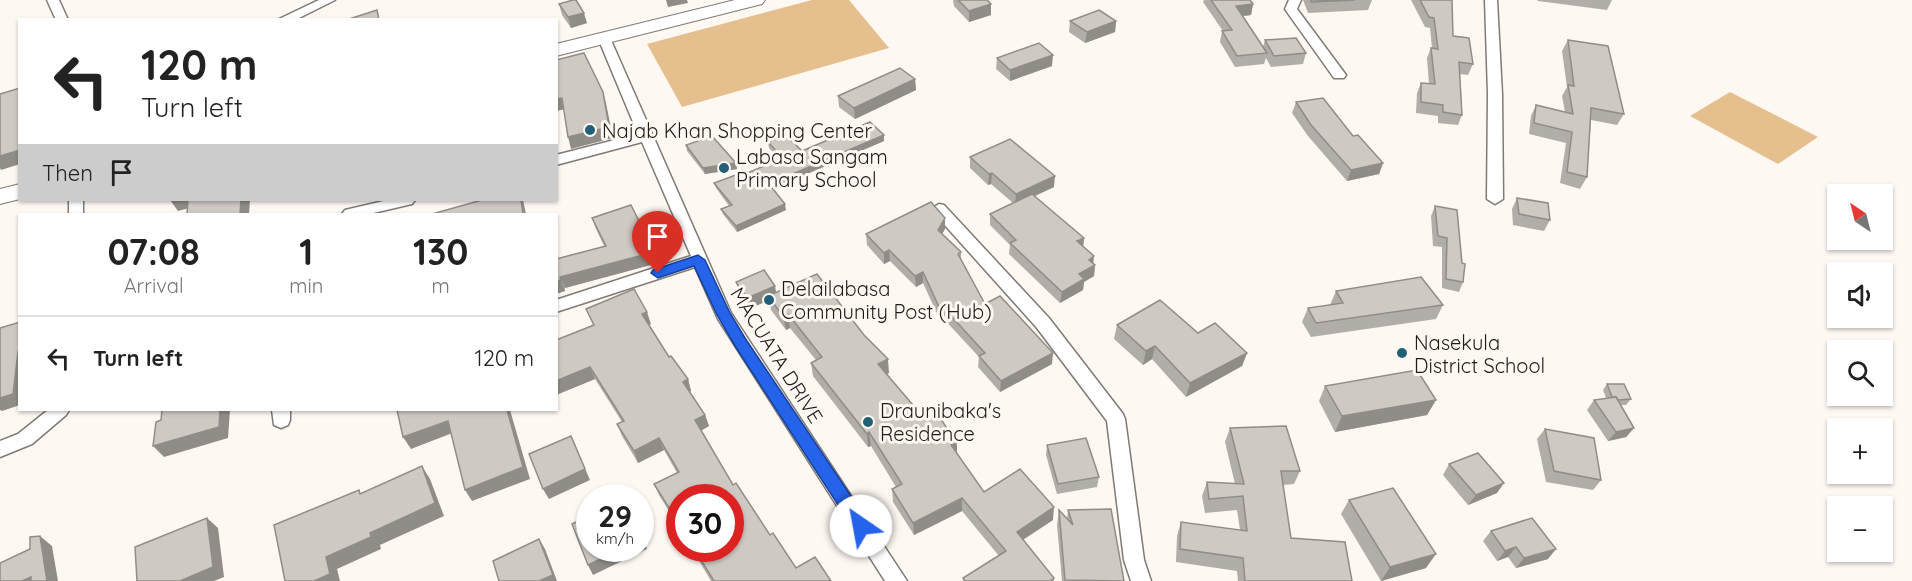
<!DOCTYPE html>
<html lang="en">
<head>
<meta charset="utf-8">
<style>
  :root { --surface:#fff; --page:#f6f6f6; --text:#222; --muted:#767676; --line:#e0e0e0 }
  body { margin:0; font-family:Quicksand,sans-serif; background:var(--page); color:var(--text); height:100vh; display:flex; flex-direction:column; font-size:22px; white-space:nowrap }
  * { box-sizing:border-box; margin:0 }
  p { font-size:20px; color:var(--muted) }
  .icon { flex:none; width:33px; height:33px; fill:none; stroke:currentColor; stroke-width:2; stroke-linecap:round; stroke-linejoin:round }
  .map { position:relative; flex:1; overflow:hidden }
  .drawer { position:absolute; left:18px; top:213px; width:540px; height:198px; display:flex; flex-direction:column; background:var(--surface); border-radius:0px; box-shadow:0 2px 4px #0004 }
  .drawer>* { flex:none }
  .hud { position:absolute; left:18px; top:18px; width:540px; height:183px; border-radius:0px; box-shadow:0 2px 4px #0004; background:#fff; color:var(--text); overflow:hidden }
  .needle { width:39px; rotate:325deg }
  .fabs { position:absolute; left:1827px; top:184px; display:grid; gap:12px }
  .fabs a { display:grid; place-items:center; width:66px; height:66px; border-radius:0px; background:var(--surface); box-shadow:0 2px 4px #0004; font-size:30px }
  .speed { position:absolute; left:576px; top:484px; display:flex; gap:12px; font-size:30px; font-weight:700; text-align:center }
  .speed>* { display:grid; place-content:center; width:78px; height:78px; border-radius:50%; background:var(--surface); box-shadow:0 2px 4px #0004; line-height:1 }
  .speed small { font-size:15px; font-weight:400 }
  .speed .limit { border:9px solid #d22; background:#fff; color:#111 }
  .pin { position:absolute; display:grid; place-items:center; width:51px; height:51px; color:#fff; margin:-62px -26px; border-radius:50% 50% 50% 0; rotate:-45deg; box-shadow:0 0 6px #0007 }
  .pin .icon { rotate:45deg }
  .me { position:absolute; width:66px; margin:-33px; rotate:327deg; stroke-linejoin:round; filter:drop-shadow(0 0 4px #0008) }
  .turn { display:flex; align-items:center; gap:21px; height:126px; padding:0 24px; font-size:27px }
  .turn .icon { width:78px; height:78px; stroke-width:2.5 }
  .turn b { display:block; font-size:42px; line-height:51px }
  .then { display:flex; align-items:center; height:57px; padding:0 24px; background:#0003; gap:12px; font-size:22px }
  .eta { display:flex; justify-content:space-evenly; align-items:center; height:102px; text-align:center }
  .eta b { font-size:36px; font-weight:700; line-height:42px }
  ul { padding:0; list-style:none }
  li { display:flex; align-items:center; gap:18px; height:84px; padding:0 24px; border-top:2px solid var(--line) }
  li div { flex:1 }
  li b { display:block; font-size:22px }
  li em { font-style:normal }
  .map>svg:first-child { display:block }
</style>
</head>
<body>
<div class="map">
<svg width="1912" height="581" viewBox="0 0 1912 581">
  <rect width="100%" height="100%" fill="#fef8f2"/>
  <g fill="#e5bf8d">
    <polygon points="812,0 849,0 889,48 682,107 647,44"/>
    <polygon points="1730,92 1818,137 1778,164 1690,116"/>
  </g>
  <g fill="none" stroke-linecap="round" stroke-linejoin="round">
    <defs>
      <g id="minor">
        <polygon points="47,0 59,0 68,20 56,20"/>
        <polygon points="319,0 335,0 295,20 277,20"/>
        <polygon points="1289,0 1301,0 1297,9 1346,75 1344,78 1334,78 1287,12 1285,9"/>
        <polygon points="1485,0 1497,0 1502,94 1503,199 1495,204 1487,199 1488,94"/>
        <polygon points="604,34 610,38 731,313 907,581 885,581 718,319 695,267 556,312 556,300 691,256 642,142 556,165 556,155 638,134 598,38"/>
        <rect x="69" y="200" width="14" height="14"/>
        <polygon points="388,200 415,200 412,204 369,214 342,214 345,210"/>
        <polygon points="939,204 944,205 1049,318 1123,414 1125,419 1144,560 1151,581 1131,581 1124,560 1107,421 1037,328 934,213 931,209"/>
        <polygon points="48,410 69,410 66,415 32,444 0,457 0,441 18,434"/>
        <polygon points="272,410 290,410 290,420 288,425 281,428 274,425"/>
      </g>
      <g id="secondary">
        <polygon points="735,0 765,0 762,4 556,56 556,44"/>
        <polygon points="20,184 20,199 0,204 0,189"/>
      </g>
    </defs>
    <use href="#minor" stroke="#7f7a74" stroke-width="3"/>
    <use href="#secondary" stroke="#7f7a74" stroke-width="2"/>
    <use href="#minor" fill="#fff" fill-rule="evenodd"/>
    <use href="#secondary" fill="#fff" fill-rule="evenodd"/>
  </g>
  <g fill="#b1ada8">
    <polygon points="953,0 987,0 991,4 991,15 969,22 954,6"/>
    <polygon points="1204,0 1250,0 1253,4 1251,15 1243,16 1263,47 1265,40 1306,53 1303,64 1271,67 1266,58 1264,64 1235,67 1220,42 1222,31 1223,31 1203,2"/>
    <polygon points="1303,0 1372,0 1368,10 1308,13"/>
    <polygon points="1411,0 1452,0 1453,36 1473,64 1468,75 1460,74 1462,115 1458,125 1438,123 1438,116 1416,113 1417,93 1421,83 1429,84 1427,58 1431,48 1432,48 1430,28 1425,27"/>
    <polygon points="1537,0 1612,0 1607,10 1538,1"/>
    <polygon points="559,4 587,23 571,28 562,15"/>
    <polygon points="1070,21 1116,21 1115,32 1085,43 1069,32"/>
    <polygon points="1568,40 1624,114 1617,125 1591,120 1587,177 1580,189 1560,183 1566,143 1529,134 1531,116 1536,105 1565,112 1562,96 1567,87 1562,51"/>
    <polygon points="997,58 1052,66 1010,81 996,69"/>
    <polygon points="915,79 916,90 855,119 839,107 838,96"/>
    <polygon points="1296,102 1383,163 1379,174 1347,181 1308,136 1292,113"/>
    <polygon points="884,135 884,141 773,188 786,210 737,232 723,214 721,209 729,206 716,188 714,183 745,174 780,160 769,148 768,142 802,151"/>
    <polygon points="686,145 736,163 737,169 705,174 687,151"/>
    <polygon points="970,157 1054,187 1035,196 1084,238 1083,246 1093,264 1095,265 1094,276 1084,282 1083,290 1060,303 1009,254 1010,245 990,225 990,214 1013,203 991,184 988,185 970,168"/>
    <polygon points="1517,198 1550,220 1544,231 1513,225 1512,209"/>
    <polygon points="1435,206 1463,282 1459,292 1442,288 1442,247 1433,246 1431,216"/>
    <polygon points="592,218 646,235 655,244 658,263 565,288 565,291 556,294 556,259 604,246 596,229"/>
    <polygon points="945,229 942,234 961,252 961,259 985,304 1052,364 1000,392 978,367 979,357 942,317 939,318 923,283 916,287 890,261 884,264 867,245 866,234"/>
    <polygon points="736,282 776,292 889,373 886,374 924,418 957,453 984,492 1053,520 1023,540 1054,578 1054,581 963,581 963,578 999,556 962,511 914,535 893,502 892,489 896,487 871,446 868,447 813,376 811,363 816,360 790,328 786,330 771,310 769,300 749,309 739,293"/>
    <polygon points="1336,291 1443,305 1436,319 1311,337 1302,322 1308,308 1330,305"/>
    <polygon points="586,309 651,324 649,325 669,357 688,379 691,391 690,392 705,415 709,426 701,430 733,485 770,535 796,568 831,581 711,581 692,549 730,549 680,498 680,529 659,495 654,484 677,473 664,450 638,463 622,436 617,424 622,422 595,379 556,395 556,340 593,325"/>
    <polygon points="1117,325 1198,333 1247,353 1242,366 1186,397 1152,359 1143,365 1114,339"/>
    <polygon points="1607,384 1631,399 1626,405 1621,405 1634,428 1626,437 1608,441 1587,410 1594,400 1606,398 1603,390"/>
    <polygon points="1325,386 1436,400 1427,415 1335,432 1319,401"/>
    <polygon points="1230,428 1300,471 1294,484 1283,485 1291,538 1352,581 1238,581 1237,571 1176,562 1177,536 1181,522 1240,530 1237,510 1205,513 1202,496 1207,482 1235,484 1225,442"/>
    <polygon points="1545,429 1601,480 1593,490 1546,482 1537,439"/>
    <polygon points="1047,445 1099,477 1097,487 1057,494 1046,455"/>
    <polygon points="1449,464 1497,493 1468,505 1443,475"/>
    <polygon points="1349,500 1426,568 1381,581 1341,514"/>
    <polygon points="1059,510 1067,519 1068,510 1124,581 1062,581 1057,525"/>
    <polygon points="1491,531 1548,559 1516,568 1508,557 1497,561 1483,541"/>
  </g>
  <g fill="#908d88">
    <polygon points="666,0 687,0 688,3 668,7"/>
    <polygon points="991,4 991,15 969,22 969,11"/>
    <polygon points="1253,4 1251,15 1234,17 1236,6"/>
    <polygon points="584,13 587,23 571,28 568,17"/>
    <polygon points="1116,21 1115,32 1085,43 1087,32"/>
    <polygon points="1053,55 1052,66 1010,81 1010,70"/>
    <polygon points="915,79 916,90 855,119 854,108"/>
    <polygon points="603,92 606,103 613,138 571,149 568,137"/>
    <polygon points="562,98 566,109 556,111 556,99"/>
    <polygon points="884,135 884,141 770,190 769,184"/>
    <polygon points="20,150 20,164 1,170 0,168 0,156"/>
    <polygon points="736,163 737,169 705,174 703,168"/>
    <polygon points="1383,163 1379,174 1347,181 1351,170"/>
    <polygon points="992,173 991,184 988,185 989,174"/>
    <polygon points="1055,176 1054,187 1015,205 1016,194"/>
    <polygon points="170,200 193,200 197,206 178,211"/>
    <polygon points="241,200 250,200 249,214 240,214"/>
    <polygon points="521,200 523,200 526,214 523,214"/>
    <polygon points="785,204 786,210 737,232 736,226"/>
    <polygon points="945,218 945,229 938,241 938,230"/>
    <polygon points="652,233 655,244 658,263 565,288 560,277"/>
    <polygon points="1084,238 1083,249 1077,241"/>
    <polygon points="889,250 890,261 884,264 884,253"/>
    <polygon points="1094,256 1093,267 1095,265 1094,276 1084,282 1083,290 1060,303 1062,292 1079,274 1089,260"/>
    <polygon points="923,272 923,283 916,287 915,276"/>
    <polygon points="561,280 565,291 556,294 556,281"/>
    <polygon points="775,286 777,297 768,296 769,300 749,309 747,298"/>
    <polygon points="942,306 942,317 939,318 939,307"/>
    <polygon points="647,312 651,324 646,326 642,314"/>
    <polygon points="788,314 790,328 786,330 783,316"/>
    <polygon points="1155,346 1152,359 1143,365 1146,351"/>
    <polygon points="18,352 20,352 20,405 2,411 0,410 0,398"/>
    <polygon points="1053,353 1052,364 1000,392 1001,381"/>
    <polygon points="1247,353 1242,366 1186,397 1190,383"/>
    <polygon points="888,359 889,373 879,378 878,364"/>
    <polygon points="590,367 595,379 556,395 556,381"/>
    <polygon points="688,379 691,391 687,393 683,382"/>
    <polygon points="1436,400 1427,415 1335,432 1342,416"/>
    <polygon points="220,410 230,410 228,438 164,457 153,446"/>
    <polygon points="507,410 512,410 510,410 530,479 472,501 465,490"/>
    <polygon points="705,415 709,426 699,432 695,420"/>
    <polygon points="448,421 455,432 411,449 403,437"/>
    <polygon points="1634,428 1626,437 1608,441 1616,432"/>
    <polygon points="869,432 871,446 868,447 867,434"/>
    <polygon points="571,436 590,480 549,499 543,489"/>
    <polygon points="659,438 664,450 638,463 634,451"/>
    <polygon points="957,443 957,456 951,445"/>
    <polygon points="422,466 430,479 444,516 380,545 381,549 337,569 340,581 314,581 326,557 370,533"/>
    <polygon points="1504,483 1497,493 1468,505 1476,495"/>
    <polygon points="962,498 962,511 914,535 913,523"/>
    <polygon points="1054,507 1053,520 1016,544 1017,532"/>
    <polygon points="207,518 218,528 224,577 214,581 180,581"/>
    <polygon points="40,536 52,546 58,581 47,581"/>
    <polygon points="643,538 647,549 593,575 588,565 621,549 640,549 640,540"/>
    <polygon points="539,539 545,549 557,581 539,581"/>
    <polygon points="1516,547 1508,557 1497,561 1505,551"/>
    <polygon points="1556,549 1548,559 1516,568 1524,558"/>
    <polygon points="1436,554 1426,568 1381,581 1390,567"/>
    <polygon points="31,577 36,581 22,581"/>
  </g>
  <g fill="#cec9c3" stroke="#908d88" stroke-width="1.5">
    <polygon points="573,0 576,0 584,13 568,17 559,4"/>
    <polygon points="958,0 987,0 991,4 969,11"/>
    <polygon points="1211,0 1250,0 1253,4 1236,6 1267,53 1237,56 1222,31 1232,30"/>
    <polygon points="1311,0 1355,0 1311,2"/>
    <polygon points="1420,0 1452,0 1453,36 1469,38 1473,64 1459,62 1462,115 1443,112 1443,105 1421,102 1421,83 1435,84 1431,48 1438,49 1434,18 1429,17"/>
    <polygon points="377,10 379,20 346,20"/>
    <polygon points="1099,10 1116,21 1087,32 1070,21"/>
    <polygon points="1296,38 1306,53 1274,56 1265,40"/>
    <polygon points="1568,40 1608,46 1624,114 1591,108 1587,177 1567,172 1572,132 1534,123 1536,105 1573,114 1568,85 1574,86"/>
    <polygon points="1039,43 1053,55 1010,70 997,58"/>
    <polygon points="584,53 603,92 609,127 568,137 562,98 556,99 556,60"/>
    <polygon points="900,68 915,79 854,108 838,96"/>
    <polygon points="20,88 20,150 0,156 0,94"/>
    <polygon points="1323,98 1353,136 1358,135 1383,163 1351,170 1311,125 1296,102"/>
    <polygon points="870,122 884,135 769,184 785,204 736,226 721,209 732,205 714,183 744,172 745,174 783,158 768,142 786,135 802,151"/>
    <polygon points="712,136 736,163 703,168 686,145"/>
    <polygon points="1010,139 1055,176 1016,194 992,173 989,174 970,157"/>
    <polygon points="1032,194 1084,238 1077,241 1094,256 1089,260 1095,265 1079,274 1084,279 1062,292 1010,243 1016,240 990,214"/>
    <polygon points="1517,198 1548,203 1550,220 1519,214"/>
    <polygon points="188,200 241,200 240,214 187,214"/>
    <polygon points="482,200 521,200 523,214 432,214"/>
    <polygon points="931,202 945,218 938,230 961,252 958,254 985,304 1000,296 1053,353 1001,381 979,356 985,353 942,306 939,307 923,272 915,276 889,250 884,253 866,234"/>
    <polygon points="631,205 646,235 652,233 654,252 560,277 561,280 556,281 556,259 606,246 592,218"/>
    <polygon points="1435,206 1457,210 1462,263 1465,264 1463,282 1446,279 1447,238 1438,236"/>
    <polygon points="764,270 775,286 747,298 736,282"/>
    <polygon points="817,274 864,335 888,359 878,364 924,418 936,412 957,443 951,445 984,492 1020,469 1054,507 1017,532 1054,578 1050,581 965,581 963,578 1006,551 962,498 913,523 892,489 902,484 869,432 867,434 811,363 822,357 788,314 783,316 768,296"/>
    <polygon points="1421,277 1443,305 1316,323 1308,308 1343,303 1336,291"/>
    <polygon points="634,289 647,312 642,314 669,357 671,356 688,379 683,382 705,415 695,420 733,485 736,483 770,535 773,533 796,568 815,557 831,581 714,581 694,549 730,549 730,498 680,498 680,525 654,484 679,472 659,438 634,451 617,424 624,421 590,367 556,381 556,340 594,325 586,309"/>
    <polygon points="1160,300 1198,333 1215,323 1247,353 1190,383 1155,346 1146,351 1117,325"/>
    <polygon points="20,322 20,352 18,352 13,394 0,398 0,328"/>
    <polygon points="1417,370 1436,400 1342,416 1325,386"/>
    <polygon points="1607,384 1624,384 1631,399 1618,400 1616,397 1612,397"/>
    <polygon points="1616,397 1634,428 1616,432 1594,400"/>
    <polygon points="162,410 220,410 219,427 153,446 156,422 161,420"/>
    <polygon points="397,410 507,410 523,467 465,490 448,421 403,437"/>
    <polygon points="1286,426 1300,471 1281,471 1291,538 1345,542 1352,581 1245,581 1243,558 1180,549 1181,522 1247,531 1243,496 1209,499 1207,482 1244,484 1230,428"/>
    <polygon points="1545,429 1594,438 1601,480 1554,471"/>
    <polygon points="571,436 585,469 543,489 529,454"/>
    <polygon points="1086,438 1099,477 1058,484 1047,445"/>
    <polygon points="1478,453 1504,483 1476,495 1449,464"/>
    <polygon points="422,466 435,503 370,533 371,537 326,557 330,574 314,581 285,581 274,525 359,490 360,494"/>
    <polygon points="1393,488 1436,554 1390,567 1349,500"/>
    <polygon points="1111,509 1124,581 1065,580 1059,510 1073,525 1068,510"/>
    <polygon points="590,516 590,549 621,549 588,565 572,524"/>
    <polygon points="207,518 213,567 180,581 137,581 135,547"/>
    <polygon points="1532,518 1556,549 1524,558 1516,547 1505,551 1491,531"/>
    <polygon points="40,536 47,581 31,581 31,577 22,581 0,581 0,563 30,549 30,537"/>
    <polygon points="539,539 553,575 539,581 499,581 493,561"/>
  </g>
  <polygon fill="#2563eb" stroke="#184099" stroke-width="1.5" points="698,255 705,260 730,313 745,338 867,520 869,526 867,531 861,533 855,531 735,346 717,315 694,266 658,278 651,273 653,270"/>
  <g fill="#216076" stroke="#fef8f2" stroke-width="2">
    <circle cx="590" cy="130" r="6"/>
    <circle cx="724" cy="168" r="6"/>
    <circle cx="769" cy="300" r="6"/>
    <circle cx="1402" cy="353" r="6"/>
    <circle cx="868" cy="422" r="6"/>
  </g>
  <g text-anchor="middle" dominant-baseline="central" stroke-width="6" stroke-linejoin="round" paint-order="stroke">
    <g font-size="20" fill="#1e1c1a" stroke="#fef8f2" text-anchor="start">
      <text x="602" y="130">Najab Khan Shopping Center</text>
      <text x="736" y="156">Labasa Sangam<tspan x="736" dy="23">Primary School</tspan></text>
      <text x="781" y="288">Delailabasa<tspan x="781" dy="23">Community Post (Hub)</tspan></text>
      <text x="1414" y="342">Nasekula<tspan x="1414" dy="23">District School</tspan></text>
      <text x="880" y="410">Draunibaka's<tspan x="880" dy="23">Residence</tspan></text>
    </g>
    <g font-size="20" fill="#1e1c1a" stroke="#fef8f2">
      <text transform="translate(777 355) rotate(58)">MACUATA DRIVE</text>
    </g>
  </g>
</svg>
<div class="fabs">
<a><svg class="needle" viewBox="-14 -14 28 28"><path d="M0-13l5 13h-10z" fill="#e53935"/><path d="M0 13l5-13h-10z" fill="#767676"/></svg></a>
<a><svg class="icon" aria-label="sound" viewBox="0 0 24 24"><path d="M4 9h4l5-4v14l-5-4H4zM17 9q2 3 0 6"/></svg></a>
<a><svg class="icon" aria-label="search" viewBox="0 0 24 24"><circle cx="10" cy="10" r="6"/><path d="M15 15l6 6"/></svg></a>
<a>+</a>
<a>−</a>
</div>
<div class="speed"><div>29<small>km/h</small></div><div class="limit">30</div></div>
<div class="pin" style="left:658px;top:273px;background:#d93025"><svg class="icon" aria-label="arrive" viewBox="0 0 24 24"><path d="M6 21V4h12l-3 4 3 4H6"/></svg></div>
<svg class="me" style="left:861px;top:526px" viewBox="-20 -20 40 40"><circle r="19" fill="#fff"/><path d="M0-13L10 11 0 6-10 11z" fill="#2563eb"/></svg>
<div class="hud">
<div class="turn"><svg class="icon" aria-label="left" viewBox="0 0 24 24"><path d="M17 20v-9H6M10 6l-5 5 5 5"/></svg><div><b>120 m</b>Turn left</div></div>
<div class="then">Then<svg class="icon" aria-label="arrive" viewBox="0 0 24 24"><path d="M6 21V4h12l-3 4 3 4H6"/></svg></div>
</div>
<section class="drawer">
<div class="eta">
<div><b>07:08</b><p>Arrival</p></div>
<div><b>1</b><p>min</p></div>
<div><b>130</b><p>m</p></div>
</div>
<ul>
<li><svg class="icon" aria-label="left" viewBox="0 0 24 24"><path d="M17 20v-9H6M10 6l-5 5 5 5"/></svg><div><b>Turn left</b></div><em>120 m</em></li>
</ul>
</section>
</div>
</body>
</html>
